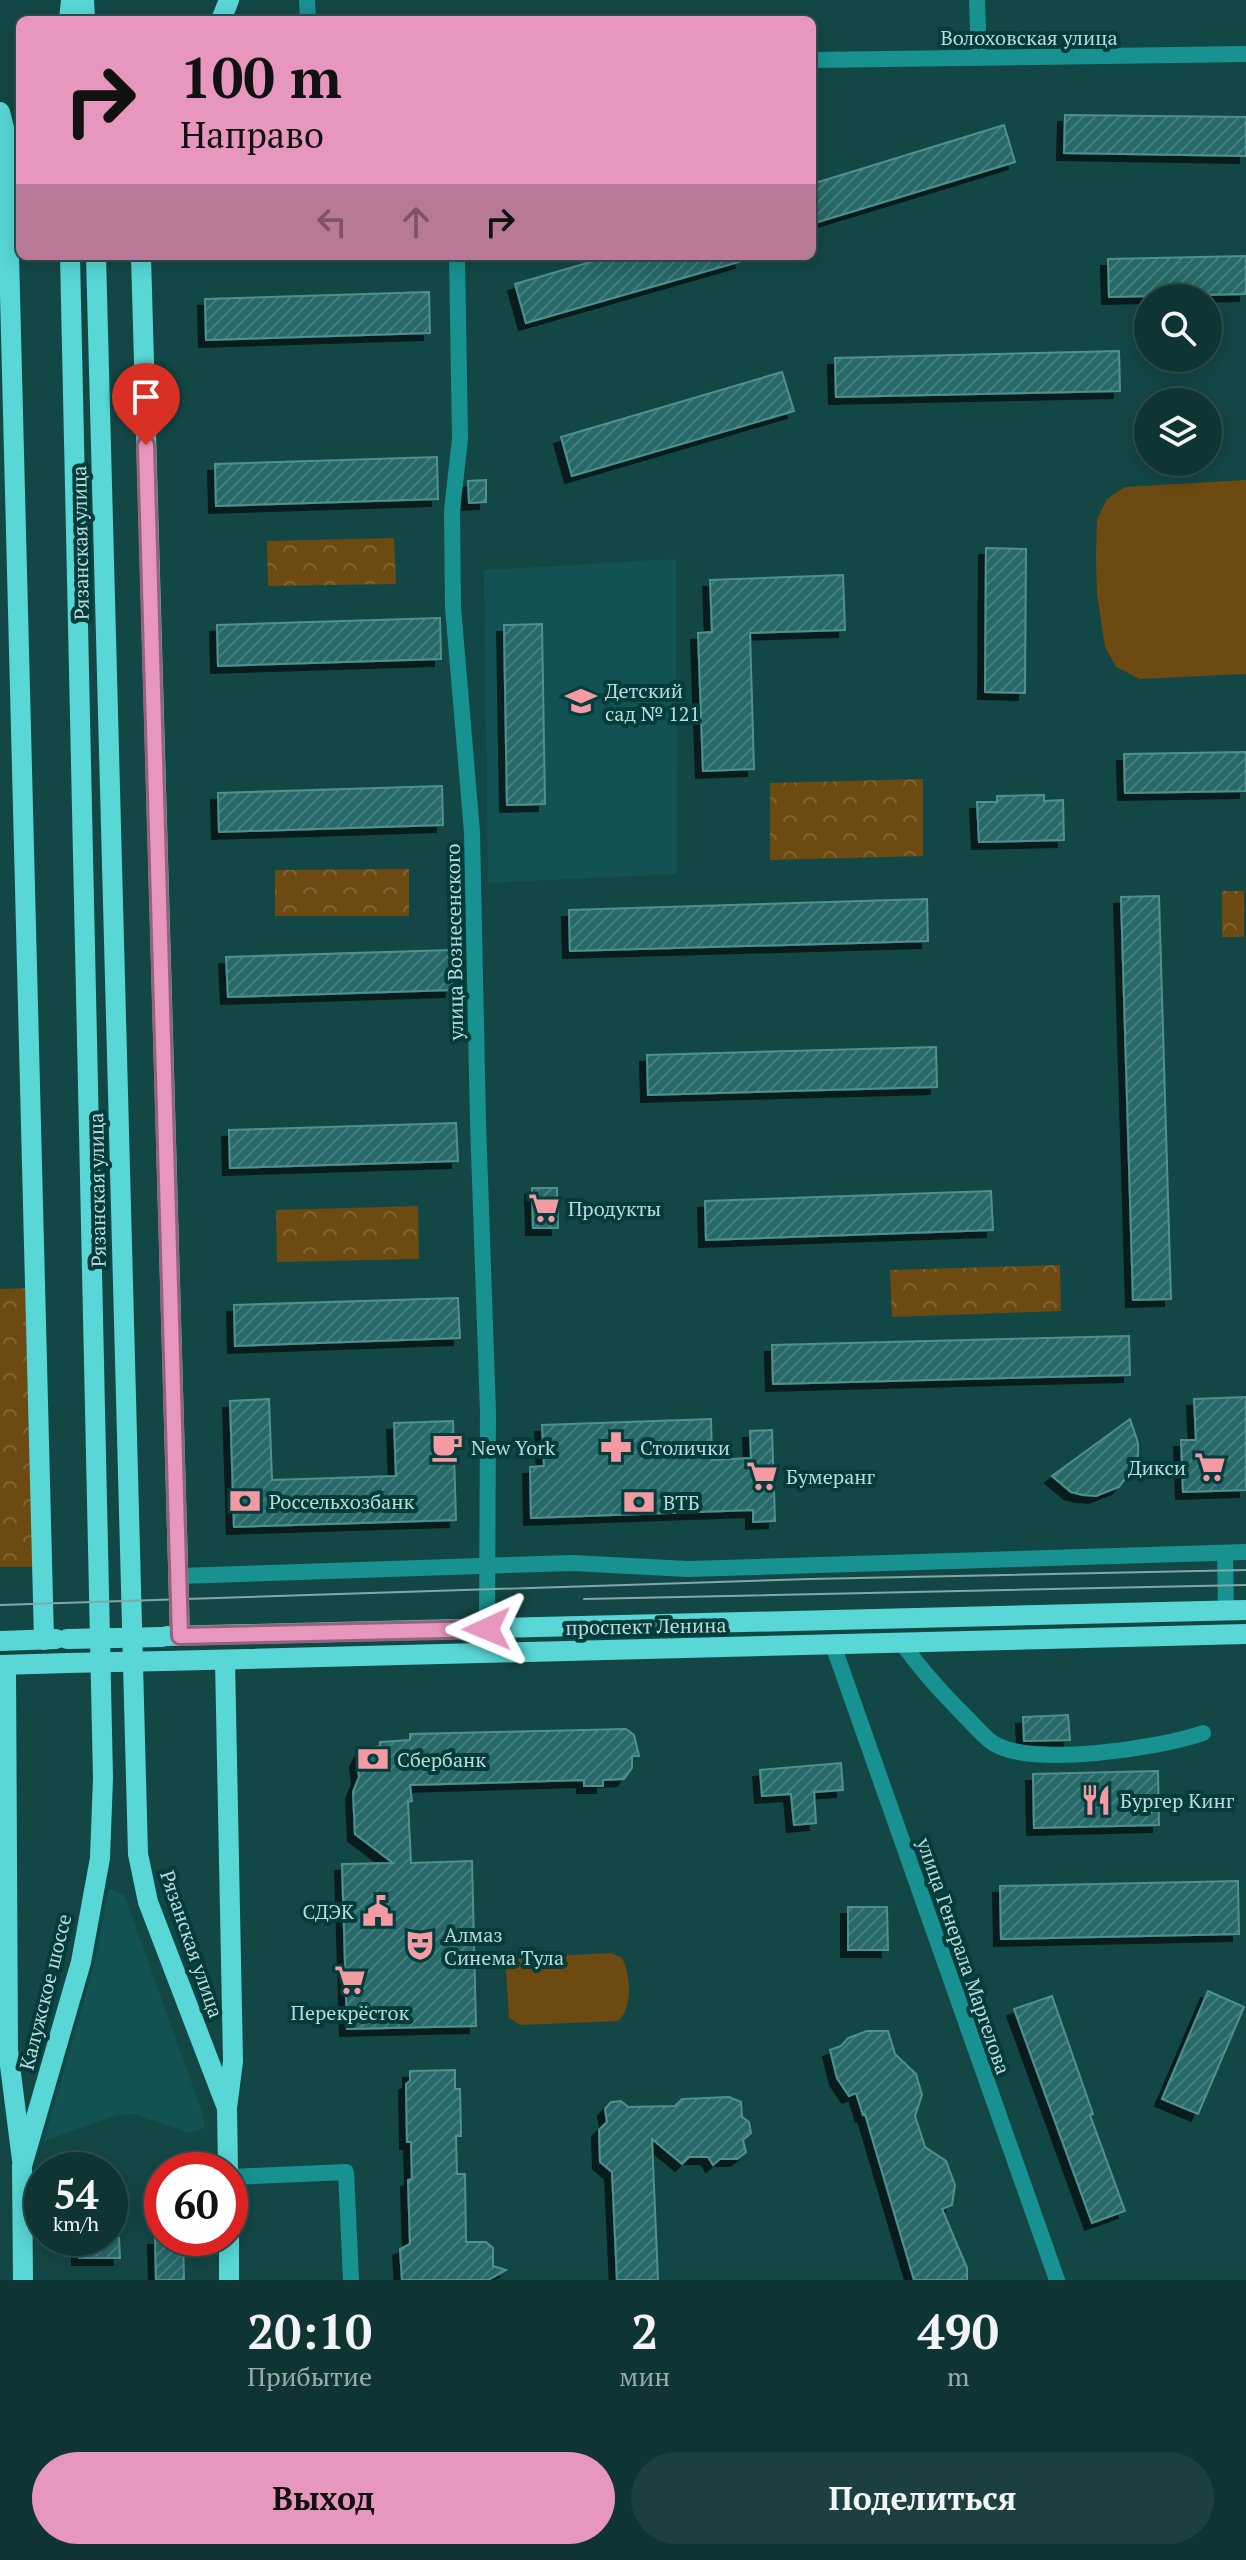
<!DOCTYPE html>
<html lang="ru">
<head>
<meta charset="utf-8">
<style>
  :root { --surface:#0e3534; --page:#1c4040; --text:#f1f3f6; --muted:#9babac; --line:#2e504f; --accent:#e797bd }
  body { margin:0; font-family:"PT Serif",serif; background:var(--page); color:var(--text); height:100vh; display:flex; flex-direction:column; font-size:30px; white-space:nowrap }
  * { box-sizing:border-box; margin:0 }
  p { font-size:26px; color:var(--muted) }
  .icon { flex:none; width:44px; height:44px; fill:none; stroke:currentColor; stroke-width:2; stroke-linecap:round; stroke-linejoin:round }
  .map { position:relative; height:2280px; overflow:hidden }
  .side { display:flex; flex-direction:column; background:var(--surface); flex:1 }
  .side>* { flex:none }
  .guide { position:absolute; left:16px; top:16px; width:800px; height:244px; border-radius:12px; box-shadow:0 4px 20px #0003,0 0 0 2px var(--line); background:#e797bd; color:#111; overflow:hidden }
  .tools { position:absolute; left:1134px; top:284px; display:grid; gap:16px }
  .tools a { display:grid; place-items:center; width:88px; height:88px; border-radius:50%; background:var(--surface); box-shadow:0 4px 20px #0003,0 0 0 2px var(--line); font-size:40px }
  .speed { position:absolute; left:24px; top:2152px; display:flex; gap:16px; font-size:40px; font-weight:700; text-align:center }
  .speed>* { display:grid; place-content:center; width:104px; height:104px; border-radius:50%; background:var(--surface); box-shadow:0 4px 20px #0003,0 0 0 2px var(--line); line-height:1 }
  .speed small { font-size:20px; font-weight:400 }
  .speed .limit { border:12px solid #d22; background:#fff; color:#111 }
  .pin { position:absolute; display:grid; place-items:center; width:68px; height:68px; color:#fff; margin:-82px -34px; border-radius:50% 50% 50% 0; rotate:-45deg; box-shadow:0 0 8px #0007 }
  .pin .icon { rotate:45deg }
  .me { position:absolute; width:88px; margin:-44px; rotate:269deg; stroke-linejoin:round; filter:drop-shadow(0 0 6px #0008) }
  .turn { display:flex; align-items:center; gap:28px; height:168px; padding:0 32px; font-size:36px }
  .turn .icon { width:104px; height:104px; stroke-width:2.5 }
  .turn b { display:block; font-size:56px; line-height:68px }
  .lanes { display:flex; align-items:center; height:76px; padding:0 32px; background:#0003; justify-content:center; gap:40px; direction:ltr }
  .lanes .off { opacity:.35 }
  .eta { display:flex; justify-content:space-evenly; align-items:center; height:136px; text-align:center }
  .eta b { font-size:48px; font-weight:700; line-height:56px }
  .primary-button { display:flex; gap:16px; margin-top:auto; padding:16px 32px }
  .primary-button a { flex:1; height:92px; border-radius:48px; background:var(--accent); color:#111; font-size:32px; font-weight:700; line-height:92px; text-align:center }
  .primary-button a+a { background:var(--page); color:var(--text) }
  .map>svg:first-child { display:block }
</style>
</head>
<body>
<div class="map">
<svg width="1246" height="2280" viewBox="0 0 1246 2280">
  <defs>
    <pattern id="park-crowns" width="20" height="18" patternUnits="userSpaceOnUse" patternTransform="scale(2)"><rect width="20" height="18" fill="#6d4a11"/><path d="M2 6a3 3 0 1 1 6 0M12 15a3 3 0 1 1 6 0" fill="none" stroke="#806433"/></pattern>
    <pattern id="building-hatch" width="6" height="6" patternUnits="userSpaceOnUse" patternTransform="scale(2)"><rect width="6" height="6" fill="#266968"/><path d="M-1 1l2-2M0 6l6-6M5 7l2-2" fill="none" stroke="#447e7d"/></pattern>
    <filter id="shadow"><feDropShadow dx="-7" dy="7" stdDeviation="0" flood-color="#0009"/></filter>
  </defs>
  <rect width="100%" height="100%" fill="#134746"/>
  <g fill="#125252">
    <polygon points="676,559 677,874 488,883 484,570"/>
    <polygon points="109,1889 124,1894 203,2115 205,2128 189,2133 136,2114 117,2115 44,2141 95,1962"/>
  </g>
  <g fill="#6d4a11">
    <polygon points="1246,480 1246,674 1140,679 1116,667 1105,647 1097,594 1096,556 1097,519 1107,499 1125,487"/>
    <path d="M611 1953 622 1958C631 1975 633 2008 618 2021L521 2025 509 2018 506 1970 514 1958Z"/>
  </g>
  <g fill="url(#park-crowns)">
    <polygon points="394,538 396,584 268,586 267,541"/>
    <polygon points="923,779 923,856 770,860 770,783"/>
    <polygon points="409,869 409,916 275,916 275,870"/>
    <rect x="1222" y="891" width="22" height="46"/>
    <polygon points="418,1206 419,1259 277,1262 276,1210"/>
    <polygon points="1060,1265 1061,1311 892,1317 890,1270"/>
    <polygon points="30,1288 37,1567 0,1567 0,1289"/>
  </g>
  <g fill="url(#building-hatch)" stroke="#509190" stroke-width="2" filter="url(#shadow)">
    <polygon points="1065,115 1246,117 1246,156 1064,153"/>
    <polygon points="1004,125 1015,162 812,224 812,184"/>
    <polygon points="611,256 741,256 742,261 526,323 515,284"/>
    <polygon points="1246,256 1246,294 1109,297 1108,259"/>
    <polygon points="429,292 430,333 206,340 205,299"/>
    <polygon points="1119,351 1120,391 836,397 835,358"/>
    <polygon points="782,372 794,411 572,476 561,437"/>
    <polygon points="437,457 438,499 216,506 215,464"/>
    <polygon points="486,480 486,502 469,503 468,481"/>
    <polygon points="986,548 1026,549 1025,693 985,692"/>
    <polygon points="843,575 845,630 750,633 754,769 703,771 698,633 712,632 710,580"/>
    <polygon points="440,618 441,659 218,666 217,625"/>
    <polygon points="542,624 545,804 507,805 504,625"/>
    <polygon points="1246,752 1246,791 1125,793 1124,754"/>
    <polygon points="442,786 443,825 219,832 218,793"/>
    <polygon points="1044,795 1044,801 1063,800 1064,840 979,842 977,802 997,802 997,796"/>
    <polygon points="1159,896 1171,1299 1133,1300 1121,897"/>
    <polygon points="927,899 928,941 570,951 569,910"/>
    <polygon points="450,950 452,990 228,997 226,957"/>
    <polygon points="936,1047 937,1087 648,1095 647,1055"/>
    <polygon points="456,1123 458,1161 230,1168 229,1130"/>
    <polygon points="532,1188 557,1188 558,1228 533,1228"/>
    <polygon points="991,1191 993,1230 706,1240 705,1201"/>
    <polygon points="458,1298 460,1338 235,1346 234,1305"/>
    <polygon points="1129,1336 1130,1375 773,1384 772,1345"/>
    <polygon points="1246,1397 1246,1490 1183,1492 1181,1440 1196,1440 1194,1399"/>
    <polygon points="269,1399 272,1480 396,1476 394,1423 453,1421 456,1520 234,1527 230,1401"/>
    <polygon points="711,1419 712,1460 751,1458 750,1431 772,1430 775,1521 753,1522 753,1510 531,1518 530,1467 544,1466 542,1425"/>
    <polygon points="1130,1419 1138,1443 1138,1455 1134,1467 1119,1487 1096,1496 1083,1495 1071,1492 1052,1476"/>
    <polygon points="1068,1715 1070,1740 1024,1741 1023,1717"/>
    <polygon points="626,1729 634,1735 639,1756 632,1756 632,1768 624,1779 603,1780 603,1786 584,1786 584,1780 410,1785 412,1801 408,1802 411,1863 472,1861 476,2026 347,2029 342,1864 393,1863 355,1834 353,1792 359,1777 357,1760 362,1750 380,1746 380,1742 410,1740 410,1734"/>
    <polygon points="841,1763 843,1790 814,1792 816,1823 794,1825 791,1794 762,1796 760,1770"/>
    <polygon points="1158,1771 1159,1825 1034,1828 1033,1774"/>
    <polygon points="1238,1881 1239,1934 1001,1939 1000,1886"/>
    <polygon points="848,1907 887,1907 888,1950 848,1950"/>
    <polygon points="1208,1991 1244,2007 1198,2114 1162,2099"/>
    <polygon points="1052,1996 1093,2114 1090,2115 1125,2211 1092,2223 1014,2009"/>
    <polygon points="867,2031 888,2031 895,2054 916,2074 922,2095 915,2116 925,2147 946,2161 955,2185 952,2205 942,2209 967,2268 967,2280 914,2280 865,2114 863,2115 856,2093 849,2096 837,2078 830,2050 841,2046 848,2038"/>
    <polygon points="455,2070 455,2089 460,2089 461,2136 456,2136 457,2174 465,2174 466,2242 486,2242 493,2248 493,2266 506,2270 488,2280 402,2280 400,2249 410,2244 408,2180 412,2179 411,2142 407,2142 406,2084 410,2081 410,2071"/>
    <polygon points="729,2097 741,2102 742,2117 749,2122 751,2133 743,2140 746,2152 737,2159 720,2159 713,2165 708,2157 689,2157 682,2164 652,2139 658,2280 617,2280 612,2172 600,2162 599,2130 607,2122 605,2109 611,2102 621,2101 628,2107 675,2106 682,2099"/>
    <polygon points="79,2238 119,2238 120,2258 79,2258"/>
    <polygon points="155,2238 183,2238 184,2280 156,2280"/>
  </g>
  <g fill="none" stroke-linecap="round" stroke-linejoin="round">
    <g stroke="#179291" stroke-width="16">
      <polyline points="307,0 308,20"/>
      <polyline points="977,0 979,56"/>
      <polyline points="812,60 1246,54"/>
      <polyline points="457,256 460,439 452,510 453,607 472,832 478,1123 488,1413 487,1629"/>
      <polyline points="1225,1553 1226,1611"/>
      <polyline points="179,1576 572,1563 688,1569 1246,1552"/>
      <path d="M902 1643C921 1670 942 1693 966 1717 974 1725 983 1736 993 1743 1031 1768 1161 1748 1203 1733"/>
      <polyline points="833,1645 1057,2280"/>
      <polyline points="230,2177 346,2172 351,2280"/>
    </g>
    <g stroke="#58d7d6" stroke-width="20">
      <polyline points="84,0 85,20"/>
      <polyline points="69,20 71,0"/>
      <polyline points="221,20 229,0"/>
      <polyline points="0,112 6,136 44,1640"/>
      <polyline points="96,256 138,1854 148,1902 227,2108"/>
      <polyline points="141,256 180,1636"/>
      <polyline points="167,1636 1246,1610"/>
      <polyline points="0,1641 56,1639"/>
      <polyline points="225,1660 233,2061 227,2108 228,2170"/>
      <polyline points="164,1661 1246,1634"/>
      <polyline points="0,1665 68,1663"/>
      <polyline points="6,1665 8,2050 22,2160"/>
      <polyline points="229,2238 229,2280"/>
      <polyline points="23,2280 22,2166 81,1962 100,1858 103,1778 70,256"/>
    </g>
    <g stroke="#82a9a8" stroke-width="2">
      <polyline points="584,1599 1246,1585"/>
      <polyline points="0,1605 809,1579 1246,1570"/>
    </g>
    <g stroke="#58d7d6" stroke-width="20">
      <polyline points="67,1639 163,1637"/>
      <polyline points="68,1663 164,1661"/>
    </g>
  </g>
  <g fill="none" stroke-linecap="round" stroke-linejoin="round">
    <defs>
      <polyline id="route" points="146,445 180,1636 487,1629"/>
    </defs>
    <use href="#route" stroke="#96627b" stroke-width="20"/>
    <use href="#route" stroke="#e797bd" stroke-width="14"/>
  </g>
  <defs>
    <symbol id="school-bare" viewBox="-9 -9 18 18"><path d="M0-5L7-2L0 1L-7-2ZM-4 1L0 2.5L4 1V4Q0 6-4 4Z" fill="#f49aa2" stroke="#043c3c" stroke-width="2.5" paint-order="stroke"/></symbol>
    <symbol id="supermarket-bare" viewBox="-9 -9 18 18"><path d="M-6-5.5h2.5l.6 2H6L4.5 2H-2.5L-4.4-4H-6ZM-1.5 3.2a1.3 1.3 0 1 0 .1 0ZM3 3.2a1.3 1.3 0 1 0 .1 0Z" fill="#f49aa2" stroke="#043c3c" stroke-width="2.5" paint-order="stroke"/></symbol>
    <symbol id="cafe-bare" viewBox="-9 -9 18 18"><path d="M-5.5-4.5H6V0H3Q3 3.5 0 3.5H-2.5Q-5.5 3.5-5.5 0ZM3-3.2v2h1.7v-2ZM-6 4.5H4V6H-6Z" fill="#f49aa2" stroke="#043c3c" stroke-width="2.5" paint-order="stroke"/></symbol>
    <symbol id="pharmacy-bare" viewBox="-9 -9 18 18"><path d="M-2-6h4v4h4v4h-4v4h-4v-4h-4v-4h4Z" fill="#f49aa2" stroke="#043c3c" stroke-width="2.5" paint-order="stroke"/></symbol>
    <symbol id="bank-bare" viewBox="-9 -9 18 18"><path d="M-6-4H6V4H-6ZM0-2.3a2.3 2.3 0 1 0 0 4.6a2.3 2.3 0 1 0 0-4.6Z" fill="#f49aa2" stroke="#043c3c" stroke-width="2.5" paint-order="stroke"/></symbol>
    <symbol id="restaurant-bare" viewBox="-9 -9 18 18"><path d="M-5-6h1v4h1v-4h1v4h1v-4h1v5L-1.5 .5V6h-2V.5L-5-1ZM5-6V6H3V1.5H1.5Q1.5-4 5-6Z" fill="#f49aa2" stroke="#043c3c" stroke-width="2.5" paint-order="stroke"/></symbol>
    <symbol id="civic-bare" viewBox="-9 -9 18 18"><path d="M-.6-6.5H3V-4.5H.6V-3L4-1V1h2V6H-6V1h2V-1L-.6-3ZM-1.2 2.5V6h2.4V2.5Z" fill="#f49aa2" stroke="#043c3c" stroke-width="2.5" paint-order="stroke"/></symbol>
    <symbol id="theatre-bare" viewBox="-9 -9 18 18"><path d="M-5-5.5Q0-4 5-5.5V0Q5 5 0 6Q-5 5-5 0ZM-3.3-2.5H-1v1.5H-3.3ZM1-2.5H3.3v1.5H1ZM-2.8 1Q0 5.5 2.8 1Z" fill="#f49aa2" stroke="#043c3c" stroke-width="2.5" paint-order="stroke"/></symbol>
  </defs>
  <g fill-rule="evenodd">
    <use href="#school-bare" x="559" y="679" width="44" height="44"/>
    <use href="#supermarket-bare" x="522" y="1186" width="44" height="44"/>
    <use href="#cafe-bare" x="425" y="1425" width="44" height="44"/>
    <use href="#pharmacy-bare" x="594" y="1425" width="44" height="44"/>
    <use href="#supermarket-bare" x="1188" y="1445" width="44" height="44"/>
    <use href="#supermarket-bare" x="740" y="1454" width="44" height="44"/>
    <use href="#bank-bare" x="223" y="1479" width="44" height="44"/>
    <use href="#bank-bare" x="617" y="1480" width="44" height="44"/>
    <use href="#bank-bare" x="351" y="1737" width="44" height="44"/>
    <use href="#restaurant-bare" x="1074" y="1778" width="44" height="44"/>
    <use href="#civic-bare" x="356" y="1889" width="44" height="44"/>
    <use href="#theatre-bare" x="398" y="1923" width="44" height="44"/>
    <use href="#supermarket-bare" x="328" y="1958" width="44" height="44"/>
  </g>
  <g text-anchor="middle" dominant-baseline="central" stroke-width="8" stroke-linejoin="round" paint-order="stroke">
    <g font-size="20" fill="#bbdbda" stroke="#043c3c">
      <text x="1029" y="37">Волоховская улица</text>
      <text transform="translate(80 543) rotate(-91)">Рязанская улица</text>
      <text transform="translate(454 942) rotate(-91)">улица Вознесенского</text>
      <text transform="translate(97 1190) rotate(-91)">Рязанская улица</text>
      <text transform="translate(646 1626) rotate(-1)">проспект Ленина</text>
      <text transform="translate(192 1944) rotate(71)">Рязанская улица</text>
      <text transform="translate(964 1956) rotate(71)">улица Генерала Маргелова</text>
      <text transform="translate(45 1992) rotate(-76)">Калужское шоссе</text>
    </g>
    <g font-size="20" fill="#bbdbda" stroke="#043c3c" text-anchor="start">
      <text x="605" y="690">Детский<tspan x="605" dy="23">сад № 121</tspan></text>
      <text x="568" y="1208">Продукты</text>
      <text x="471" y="1447">New York</text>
      <text x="640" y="1447">Столички</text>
      <text x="1186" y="1467" text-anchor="end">Дикси</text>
      <text x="786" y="1476">Бумеранг</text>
      <text x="269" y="1501">Россельхозбанк</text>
      <text x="663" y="1502">ВТБ</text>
      <text x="397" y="1759">Сбербанк</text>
      <text x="1120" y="1800">Бургер Кинг</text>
      <text x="354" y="1911" text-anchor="end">СДЭК</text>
      <text x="444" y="1934">Алмаз<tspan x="444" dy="23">Синема Тула</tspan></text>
      <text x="350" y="2012" text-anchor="middle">Перекрёсток</text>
    </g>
  </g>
</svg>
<div class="tools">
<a><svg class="icon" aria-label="search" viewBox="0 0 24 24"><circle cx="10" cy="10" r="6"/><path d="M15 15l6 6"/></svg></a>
<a><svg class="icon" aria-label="layers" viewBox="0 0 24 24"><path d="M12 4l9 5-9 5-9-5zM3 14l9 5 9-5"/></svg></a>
</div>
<div class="speed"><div>54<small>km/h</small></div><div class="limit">60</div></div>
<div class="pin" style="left:146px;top:445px;background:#d93025"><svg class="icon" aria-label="arrive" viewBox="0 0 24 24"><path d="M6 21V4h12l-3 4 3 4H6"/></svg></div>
<svg class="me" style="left:487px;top:1629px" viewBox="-20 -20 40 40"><path d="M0-17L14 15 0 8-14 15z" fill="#e797bd" stroke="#fff" stroke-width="4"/></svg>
<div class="guide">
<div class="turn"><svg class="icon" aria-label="right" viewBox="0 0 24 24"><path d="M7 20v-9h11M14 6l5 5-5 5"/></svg><div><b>100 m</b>Направо</div></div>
<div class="lanes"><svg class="icon off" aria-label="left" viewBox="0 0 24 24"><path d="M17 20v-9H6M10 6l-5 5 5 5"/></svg><svg class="icon off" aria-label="ahead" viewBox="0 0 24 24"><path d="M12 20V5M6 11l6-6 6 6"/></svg><svg class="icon" aria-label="right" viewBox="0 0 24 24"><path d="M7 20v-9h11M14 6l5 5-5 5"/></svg></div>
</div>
</div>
<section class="side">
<div class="eta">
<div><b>20:10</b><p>Прибытие</p></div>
<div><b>2</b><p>мин</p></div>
<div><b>490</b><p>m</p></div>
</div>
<div class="primary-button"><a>Выход</a><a>Поделиться</a></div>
</section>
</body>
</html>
